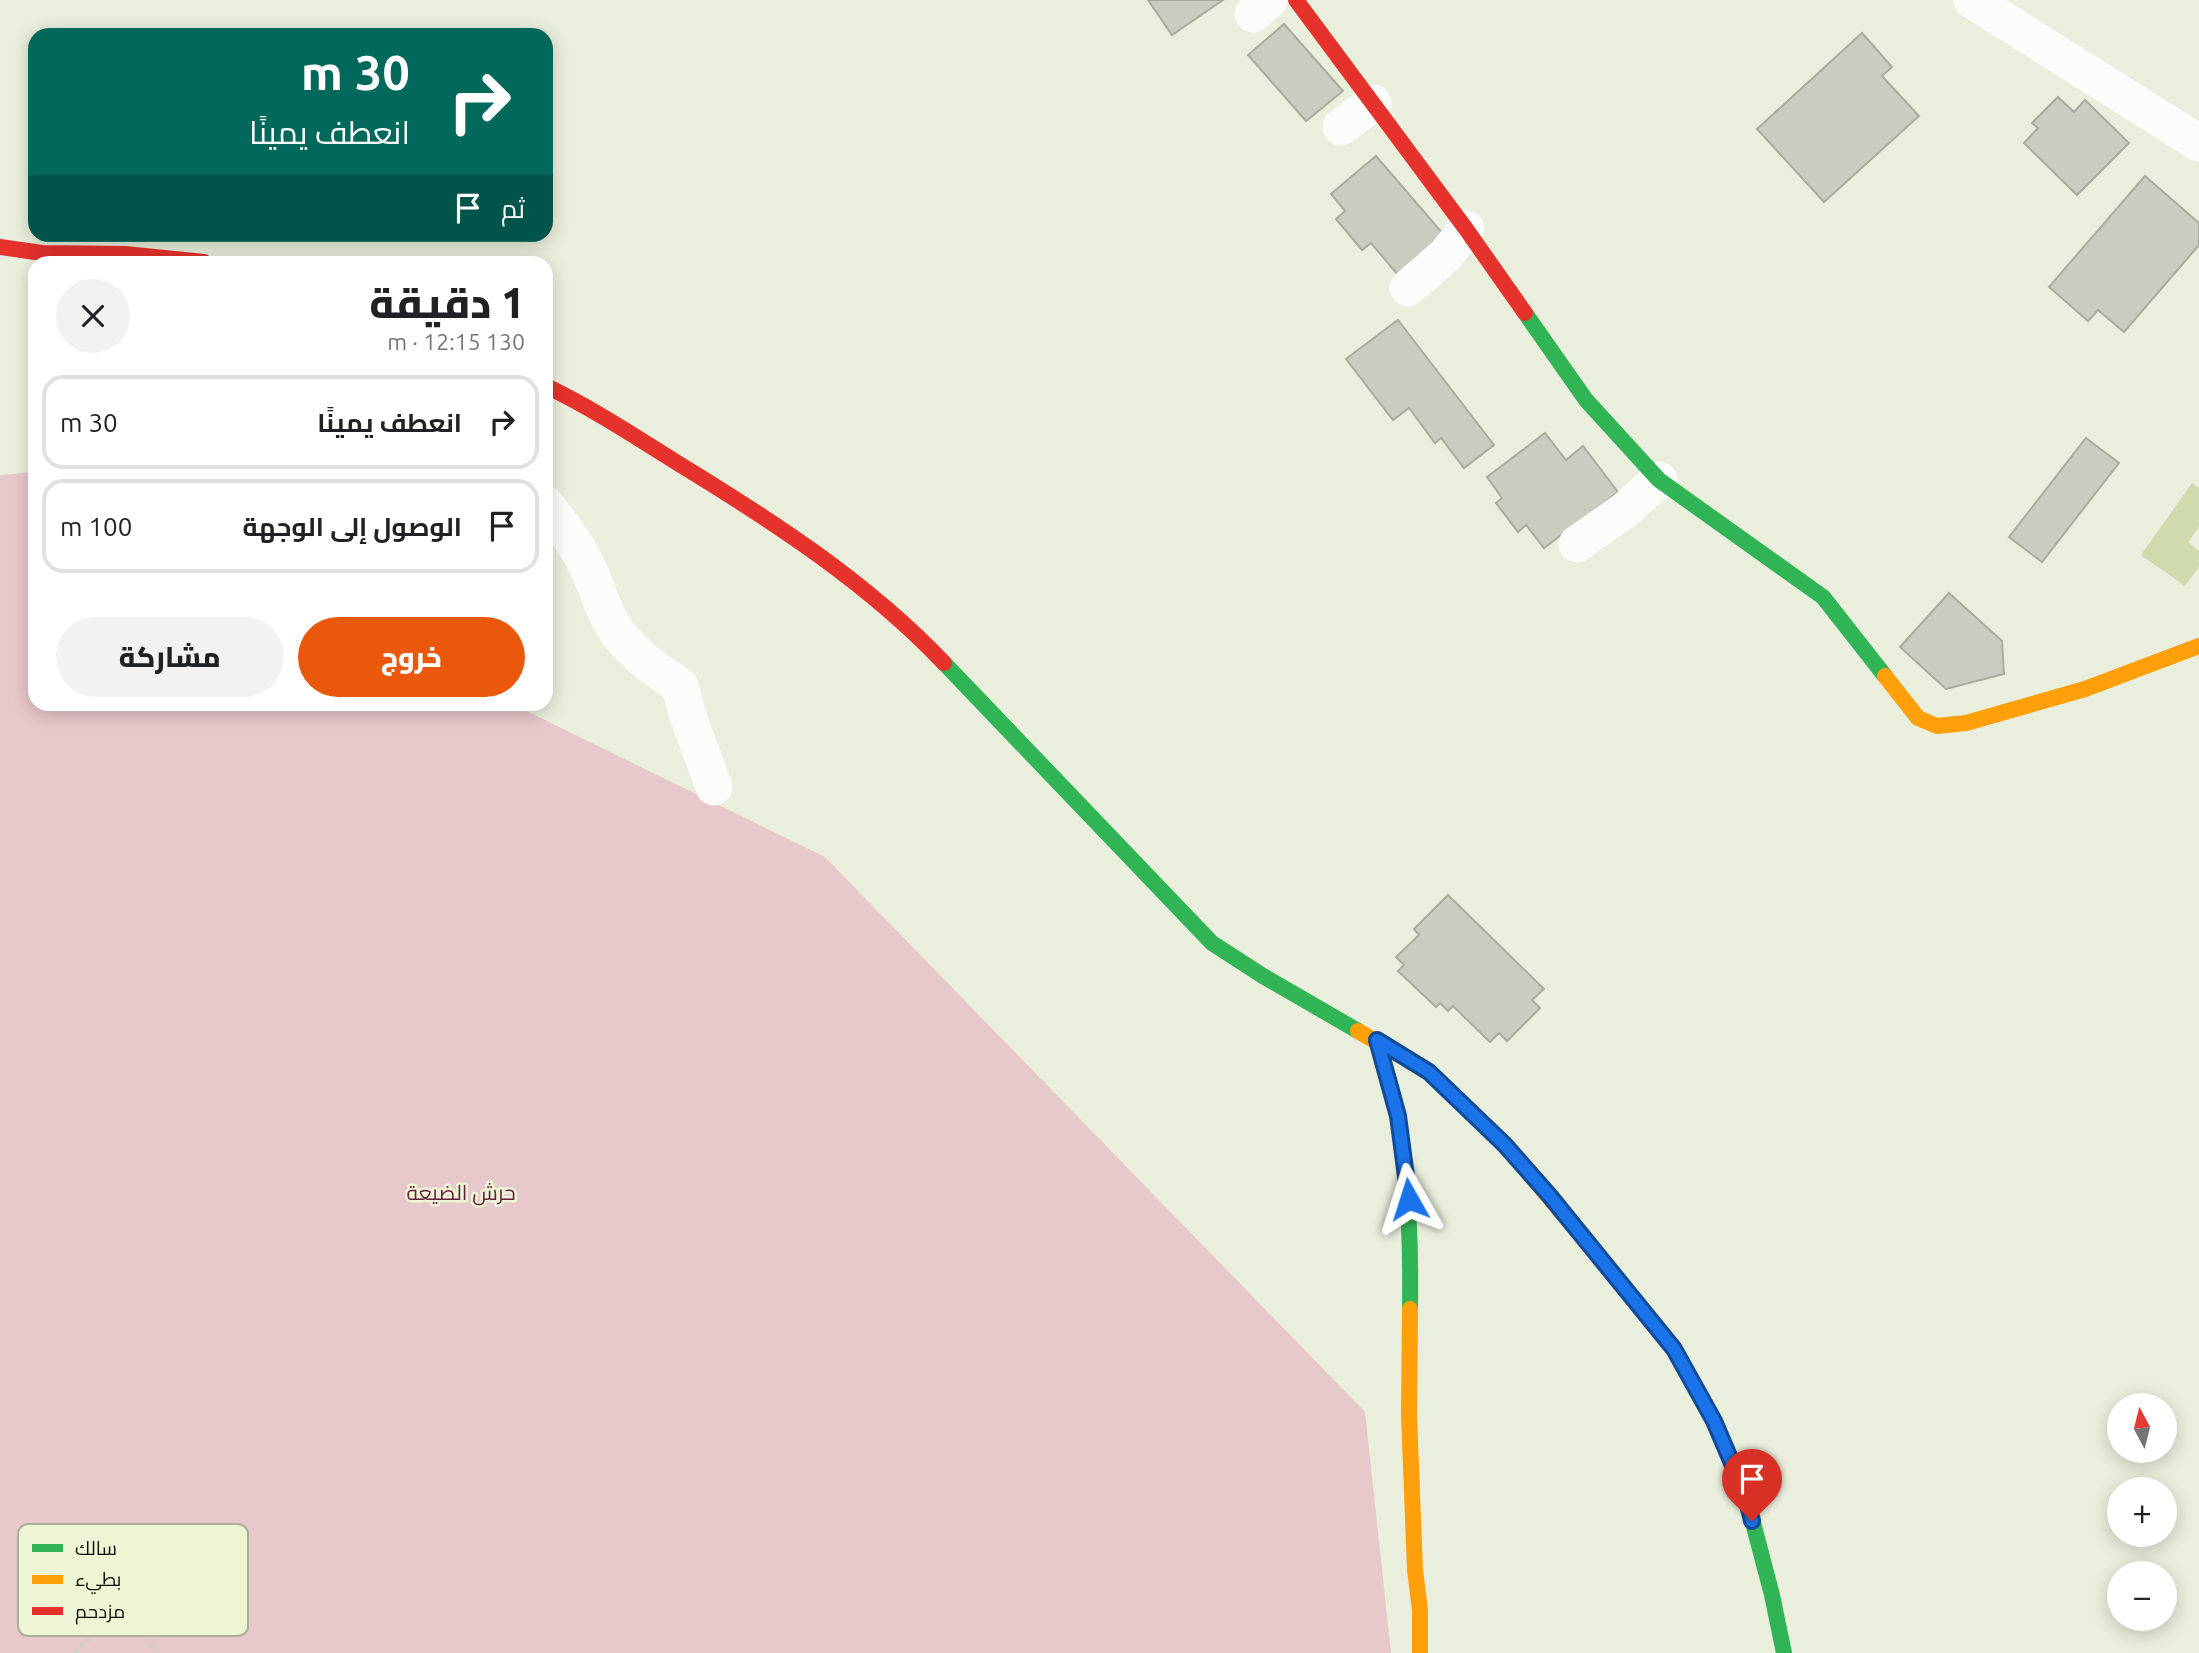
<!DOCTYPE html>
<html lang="ar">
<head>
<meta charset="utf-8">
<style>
  :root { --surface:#fff; --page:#f2f2f2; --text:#202124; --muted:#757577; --line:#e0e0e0; --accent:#ea580c }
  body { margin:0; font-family:Ubuntu,Cairo,sans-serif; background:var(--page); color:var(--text); direction:rtl; height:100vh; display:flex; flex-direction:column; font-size:26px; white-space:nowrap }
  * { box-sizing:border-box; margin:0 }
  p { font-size:23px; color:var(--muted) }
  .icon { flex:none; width:38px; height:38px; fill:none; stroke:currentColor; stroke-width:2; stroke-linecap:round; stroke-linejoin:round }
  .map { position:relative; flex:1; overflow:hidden; direction:ltr }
  .drawer { position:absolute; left:28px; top:256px; width:525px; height:455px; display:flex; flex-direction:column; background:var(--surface); border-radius:21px; box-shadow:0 4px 18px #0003; direction:rtl }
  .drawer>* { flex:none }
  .hud { position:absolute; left:28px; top:28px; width:525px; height:214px; border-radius:21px; box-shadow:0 4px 18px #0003; direction:rtl; background:#00695c; color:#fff; overflow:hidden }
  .needle { width:46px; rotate:353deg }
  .controls { position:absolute; left:2107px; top:1393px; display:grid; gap:14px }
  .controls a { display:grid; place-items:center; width:70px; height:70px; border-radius:50%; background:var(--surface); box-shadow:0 4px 18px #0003; font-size:35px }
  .pin { position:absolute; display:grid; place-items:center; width:60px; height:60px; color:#fff; margin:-72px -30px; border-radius:50% 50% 50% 0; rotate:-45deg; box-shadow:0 0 7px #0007 }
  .pin .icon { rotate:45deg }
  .me { position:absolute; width:77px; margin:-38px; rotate:354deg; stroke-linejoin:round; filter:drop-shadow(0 0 5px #0008) }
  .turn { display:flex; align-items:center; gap:24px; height:147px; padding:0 28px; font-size:32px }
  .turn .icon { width:91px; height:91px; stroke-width:2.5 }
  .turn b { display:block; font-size:49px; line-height:60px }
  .then { display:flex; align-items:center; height:66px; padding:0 28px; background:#0003; gap:14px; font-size:26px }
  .round { display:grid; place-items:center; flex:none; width:74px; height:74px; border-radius:37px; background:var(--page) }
  .summary { display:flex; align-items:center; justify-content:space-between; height:119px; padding:0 28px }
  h1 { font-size:42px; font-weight:800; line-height:52px }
  .cta { display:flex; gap:14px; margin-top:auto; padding:14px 28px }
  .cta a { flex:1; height:80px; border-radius:42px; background:var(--accent); color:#fff; font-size:28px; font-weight:800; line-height:80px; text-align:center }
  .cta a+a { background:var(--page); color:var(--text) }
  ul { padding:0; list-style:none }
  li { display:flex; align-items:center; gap:21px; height:94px; margin:0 14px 10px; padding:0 14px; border:4px solid var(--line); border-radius:21px }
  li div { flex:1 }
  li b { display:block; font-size:26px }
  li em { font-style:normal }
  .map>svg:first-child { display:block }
</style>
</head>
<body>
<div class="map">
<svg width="2199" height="1653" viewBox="0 0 2199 1653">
  <rect width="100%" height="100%" fill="#eaeedc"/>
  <polygon fill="#e7c8cb" points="35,472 35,704 512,704 825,857 1365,1412 1391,1653 0,1653 0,475"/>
  <polygon fill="#cfdaad" points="2192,483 2199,488 2199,527 2188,542 2199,551 2199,567 2185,586 2141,555"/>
  <g fill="#c9ccbe" stroke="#a9ac9e" stroke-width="2">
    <polygon points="1148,0 1223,0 1172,35"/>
    <polygon points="1284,24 1343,91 1306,121 1248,55"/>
    <polygon points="1862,33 1892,67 1882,76 1919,116 1824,202 1757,129"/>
    <polygon points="2058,97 2074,112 2085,100 2129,143 2077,195 2024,143 2038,128 2032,123"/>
    <polygon points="1376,156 1444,235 1398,275 1371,243 1362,250 1336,219 1345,211 1331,194"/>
    <polygon points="2145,176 2199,223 2199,245 2124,332 2098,310 2088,321 2049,287"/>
    <polygon points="1398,320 1494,445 1464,468 1441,438 1435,443 1409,408 1393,420 1346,359"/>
    <polygon points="1545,433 1566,460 1583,446 1618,492 1544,548 1526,525 1518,532 1496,503 1502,498 1487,477"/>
    <polygon points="2086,438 2119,463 2042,562 2009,537"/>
    <polygon points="1949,593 2002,641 2004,674 1946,689 1900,647"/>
    <polygon points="1448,895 1544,989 1532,1000 1540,1008 1507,1041 1499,1033 1490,1042 1453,1006 1448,1011 1440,1003 1436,1007 1398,971 1404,965 1396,957 1419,935 1414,929"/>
  </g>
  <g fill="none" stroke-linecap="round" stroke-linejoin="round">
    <polyline stroke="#d0d1cc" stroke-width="4.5" stroke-dasharray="3.5 5" stroke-linecap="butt" points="76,1653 80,1646 112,1622 146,1625 154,1653"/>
    <g stroke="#fcfcfa" stroke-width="37">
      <polyline points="1972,0 2199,143"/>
      <polyline points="1253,14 1269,0"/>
      <polyline points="1341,127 1373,103"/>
      <polyline points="1408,288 1446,255 1466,229"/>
      <path d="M546 505C561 524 575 542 586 564 596 583 601 606 612 624 627 650 656 670 680 686L688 716 714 787"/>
      <polyline points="1577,544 1625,510 1659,480"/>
    </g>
    <g stroke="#30b455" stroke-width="16">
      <polyline points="1525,313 1586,400 1659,480 1823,597 1885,676"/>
      <polyline points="944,663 1212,943 1263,976 1358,1031"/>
      <path d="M1377 1040C1384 1066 1394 1092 1398 1119 1409 1182 1411 1245 1410 1309"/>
      <polyline points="1619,1281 1674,1349 1714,1421 1746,1496 1772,1595 1784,1653"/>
    </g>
    <g stroke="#ff9f0a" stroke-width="16">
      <polyline points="1885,676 1918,718 1937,726 1966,723 2085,689 2199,646"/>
      <polyline points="1358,1031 1429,1072 1505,1145 1619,1281"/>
      <polyline points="1410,1309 1409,1415 1415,1570 1420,1610 1420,1653"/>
    </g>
    <g stroke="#e5322d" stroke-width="16">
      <polyline points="1296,0 1466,229 1525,313"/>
      <polyline points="0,247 42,253 125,254 204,262"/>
      <path d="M546 386C594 409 639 439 684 467 777 524 869 584 944 663"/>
    </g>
  </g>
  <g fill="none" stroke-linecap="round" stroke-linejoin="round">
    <defs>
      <polyline id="route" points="1409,1199 1398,1116 1377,1040 1429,1072 1505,1145 1549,1195 1674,1349 1714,1421 1746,1496 1752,1521"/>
    </defs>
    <use href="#route" stroke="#114b97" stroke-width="18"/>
    <use href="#route" stroke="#1a73e8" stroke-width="12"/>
  </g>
  <g text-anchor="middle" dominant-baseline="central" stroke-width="5" stroke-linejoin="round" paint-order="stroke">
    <g font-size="21" fill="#641e3c" stroke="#edf5d5">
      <text x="461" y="1192">حرش الضيعة</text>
    </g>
  </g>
  <rect x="18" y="1524" width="230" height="112" rx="10" fill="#edf5d5" stroke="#abb197" stroke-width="2"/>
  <rect x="32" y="1544" width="31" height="8" fill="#30b455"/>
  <rect x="32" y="1575" width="31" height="9" fill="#ff9f0a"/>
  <rect x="32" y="1607" width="31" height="8" fill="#e5322d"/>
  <g font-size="19" fill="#101207">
    <text x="75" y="1555">سالك</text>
    <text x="75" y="1586">بطيء</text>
    <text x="75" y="1618">مزدحم</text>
  </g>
</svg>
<div class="controls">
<a><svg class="needle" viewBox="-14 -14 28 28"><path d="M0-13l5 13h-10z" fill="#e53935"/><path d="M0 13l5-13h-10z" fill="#757577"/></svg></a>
<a>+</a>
<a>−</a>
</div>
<div class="pin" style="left:1752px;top:1521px;background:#d93025"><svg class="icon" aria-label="arrive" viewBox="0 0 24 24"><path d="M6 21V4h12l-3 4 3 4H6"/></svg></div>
<svg class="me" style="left:1409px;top:1199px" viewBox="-20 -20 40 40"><path d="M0-17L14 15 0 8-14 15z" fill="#1a73e8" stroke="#fff" stroke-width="4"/></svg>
<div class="hud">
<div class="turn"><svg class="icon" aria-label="right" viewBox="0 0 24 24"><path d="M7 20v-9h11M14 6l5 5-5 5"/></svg><div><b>30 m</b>انعطف يمينًا</div></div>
<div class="then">ثم<svg class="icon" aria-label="arrive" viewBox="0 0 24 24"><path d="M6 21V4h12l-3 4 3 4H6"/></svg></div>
</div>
<section class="drawer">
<div class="summary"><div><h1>1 دقيقة</h1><p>130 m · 12:15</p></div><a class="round"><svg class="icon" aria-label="close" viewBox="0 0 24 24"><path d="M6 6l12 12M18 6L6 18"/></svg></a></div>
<ul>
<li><svg class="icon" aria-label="right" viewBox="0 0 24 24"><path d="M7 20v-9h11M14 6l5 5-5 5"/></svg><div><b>انعطف يمينًا</b></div><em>30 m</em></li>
<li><svg class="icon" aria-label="arrive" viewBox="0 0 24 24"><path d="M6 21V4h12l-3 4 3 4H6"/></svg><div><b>الوصول إلى الوجهة</b></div><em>100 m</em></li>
</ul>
<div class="cta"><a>خروج</a><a>مشاركة</a></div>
</section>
</div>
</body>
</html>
